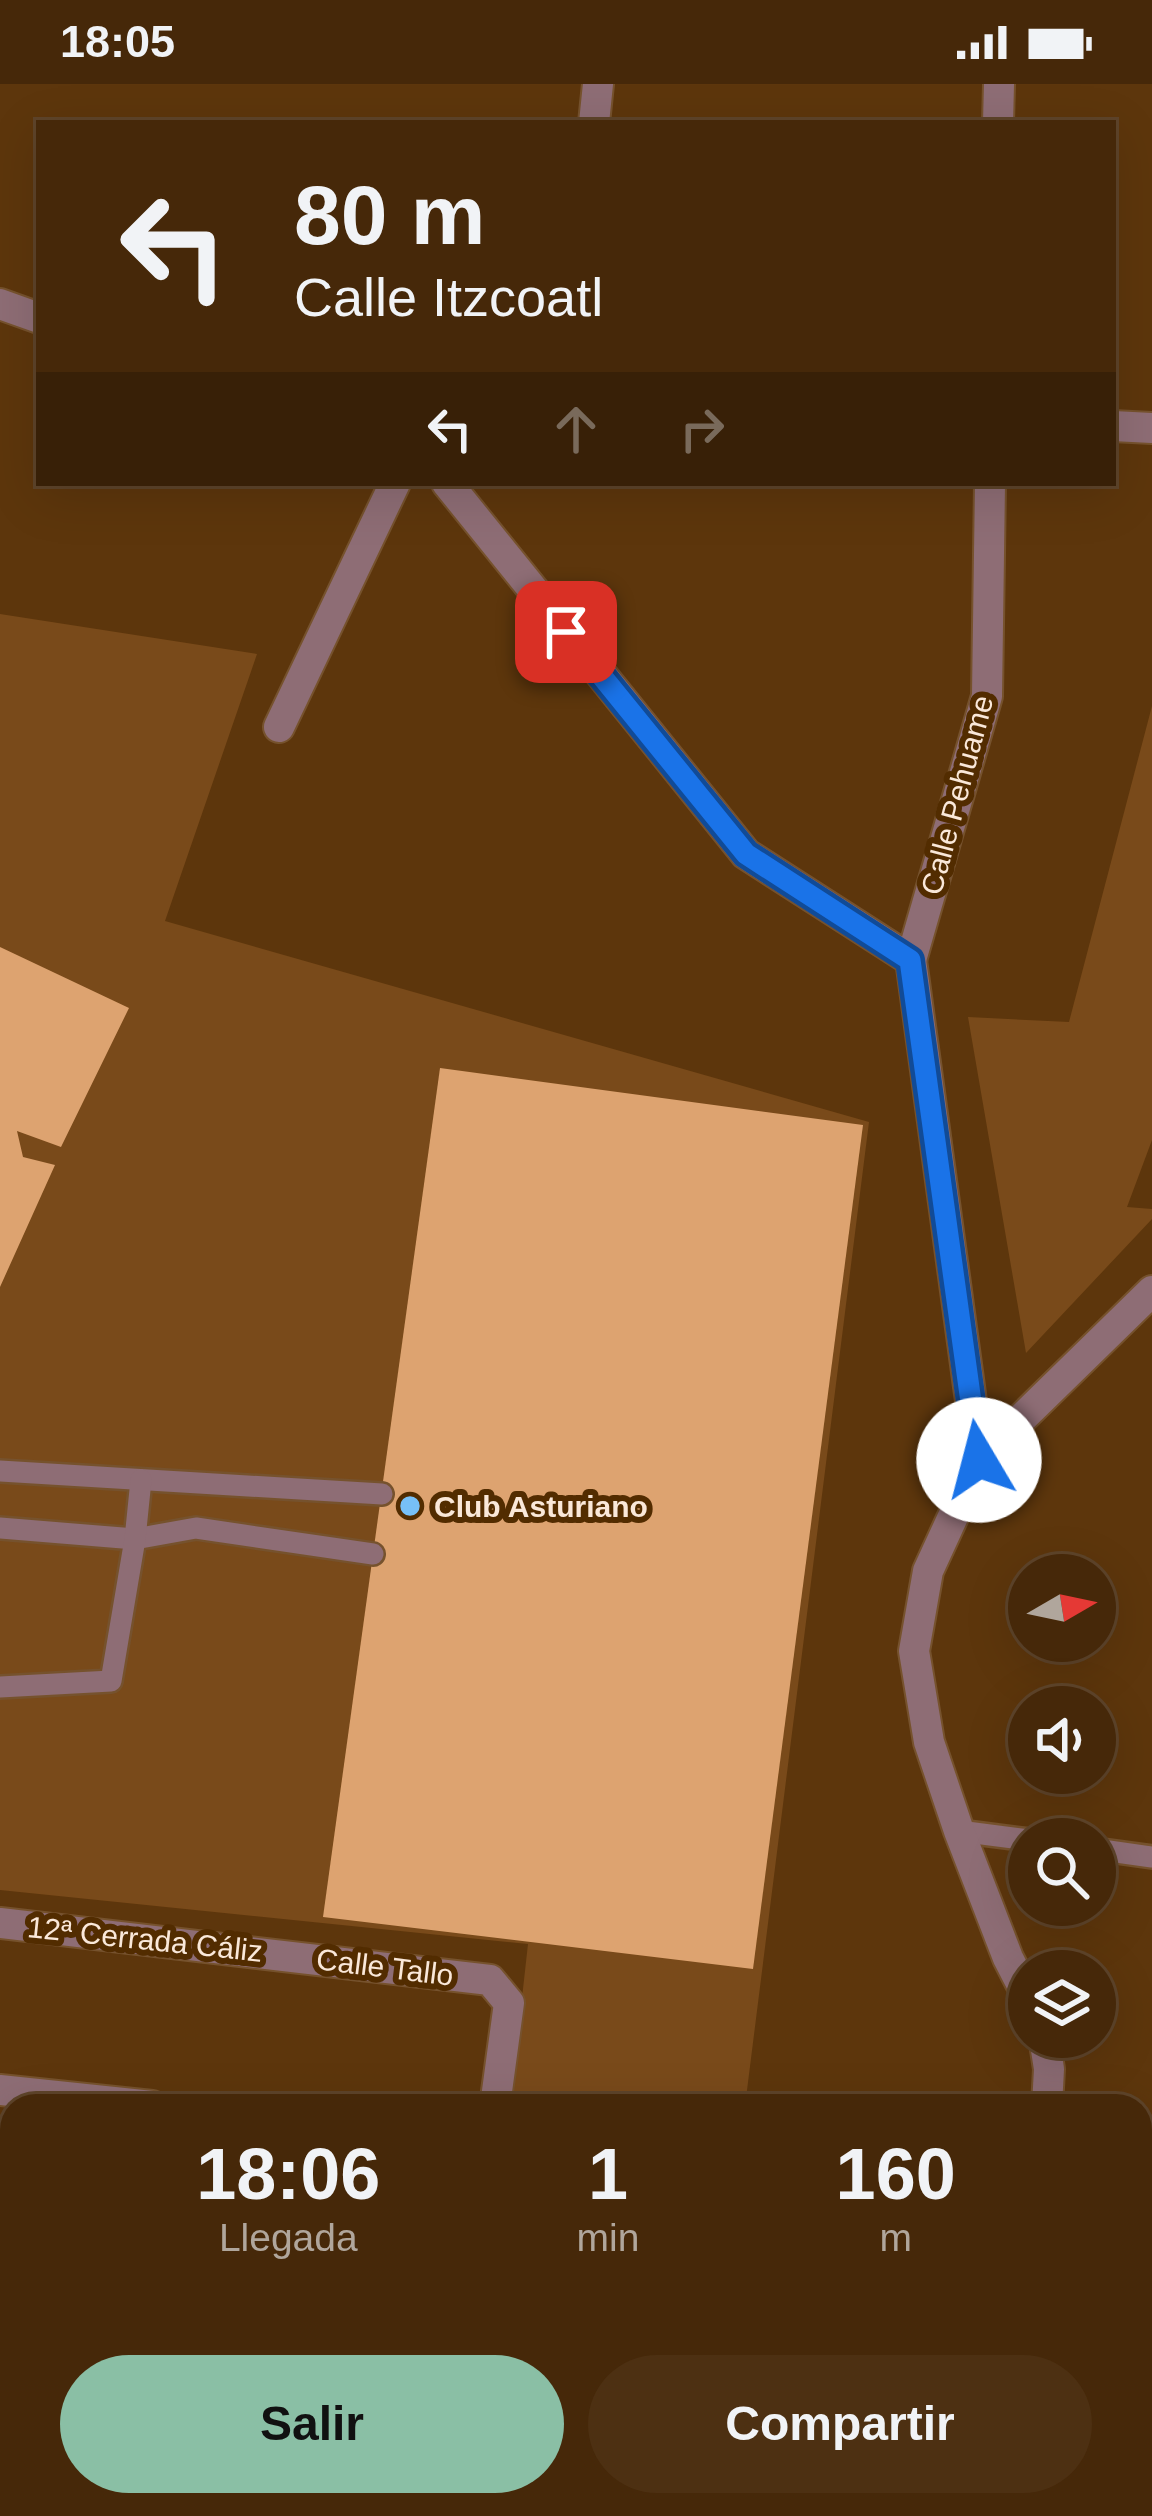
<!DOCTYPE html>
<html lang="es">
<head>
<meta charset="utf-8">
<style>
  :root { --surface:#462809; --page:#4d3012; --text:#f1f3f6; --muted:#b0a69c; --line:#5e442a; --accent:#8abfa5 }
  body { margin:0; font-family:Arial,sans-serif; background:var(--page); color:var(--text); height:100vh; display:flex; flex-direction:column; font-size:45px; white-space:nowrap }
  * { box-sizing:border-box; margin:0 }
  p { font-size:39px; color:var(--muted) }
  .icon { flex:none; width:66px; height:66px; fill:none; stroke:currentColor; stroke-width:2; stroke-linecap:round; stroke-linejoin:round }
  .map { position:relative; flex:1; overflow:hidden }
  .details { position:absolute; left:0px; top:2010px; width:1152px; height:423px; display:flex; flex-direction:column; background:var(--surface); border-radius:36px 36px 0 0; box-shadow:0 12px 48px #0002,0 0 0 3px var(--line) }
  .details>* { flex:none }
  .banner { position:absolute; left:36px; top:36px; width:1080px; height:366px; border-radius:0px; box-shadow:0 12px 48px #0002,0 0 0 3px var(--line); background:#462809; color:var(--text); overflow:hidden }
  .needle { width:78px; rotate:81deg }
  .buttons { position:absolute; left:1008px; top:1470px; display:grid; gap:24px }
  .buttons a { display:grid; place-items:center; width:108px; height:108px; border-radius:50%; background:var(--surface); box-shadow:0 12px 48px #0002,0 0 0 3px var(--line); font-size:60px }
  .pin { position:absolute; display:grid; place-items:center; width:102px; height:102px; color:#fff; margin:-51px; border-radius:24px; box-shadow:0 6px 18px #0006 }
  .me { position:absolute; width:132px; margin:-66px; rotate:352deg; stroke-linejoin:round; filter:drop-shadow(0 0 9px #0008) }
  .turn { display:flex; align-items:center; gap:42px; height:252px; padding:0 60px; font-size:54px }
  .turn .icon { width:156px; height:156px; stroke-width:2.5 }
  .turn b { display:block; font-size:84px; line-height:102px }
  .lanes { display:flex; align-items:center; height:114px; padding:0 60px; background:#0003; justify-content:center; gap:60px; direction:ltr }
  .lanes .off { opacity:.35 }
  .eta { display:flex; justify-content:space-evenly; align-items:center; height:204px; text-align:center }
  .eta b { font-size:72px; font-weight:600; line-height:84px }
  .primary-button { display:flex; gap:24px; margin-top:auto; padding:24px 60px }
  .primary-button a { flex:1; height:138px; border-radius:72px; background:var(--accent); color:#111; font-size:48px; font-weight:600; line-height:138px; text-align:center }
  .primary-button a+a { background:var(--page); color:var(--text) }
  .status { display:flex; justify-content:space-between; align-items:center; height:84px; padding:0 60px; background:var(--surface); direction:ltr }
  .status svg { height:33px; fill:currentColor }
  .map>svg:first-child { display:block }
</style>
</head>
<body>
<div class="status"><b>18:05</b><svg viewBox="0 0 49 12"><path d="M0 12V9h3v3zM5 12V6h3v6zM10 12V3h3v9zM15 12V0h3v12zM26 1h20v11H26zM47 4h2v5h-2z"/></svg></div>
<div class="map">
<svg width="1152" height="2432" viewBox="0 0 1152 2432">
  <rect width="100%" height="100%" fill="#5d360c"/>
  <g fill="#794a1a">
    <polygon points="0,530 257,570 165,837 869,1038 745,2022 510,2022 528,1860 0,1806"/>
    <polygon points="1152,622 1152,1056 1127,1123 1152,1125 1152,1135 1026,1269 968,933 1069,938"/>
  </g>
  <g fill="#dda370">
    <polygon points="0,863 129,924 61,1063 17,1047 23,1073 55,1081 0,1203"/>
    <polygon points="440,984 863,1041 753,1885 323,1833"/>
  </g>
  <g fill="none" stroke-linecap="round" stroke-linejoin="round">
    <defs>
      <g id="service">
        <polyline points="0,1387 382,1410"/>
        <polyline points="0,1444 135,1455 196,1444 373,1470"/>
        <polyline points="0,1603 111,1597 135,1455 141,1396"/>
        <polyline points="959,1747 1029,1756"/>
        <polyline points="1095,1765 1152,1773"/>
      </g>
      <g id="minor">
        <polyline points="594,39 598,0"/>
        <polyline points="998,39 999,0"/>
        <polyline points="1113,342 1152,344"/>
        <polyline points="279,643 395,399"/>
        <polyline points="911,876 987,612 990,399"/>
        <polyline points="979,1376 928,1487 914,1567 929,1658 959,1747 1008,1874 1029,1915"/>
        <polyline points="0,1839 490,1896 509,1919 495,2022"/>
        <polyline points="1044,1953 1049,1985 1047,2022"/>
        <polyline points="0,2006 152,2022"/>
        <polyline points="0,2169 12,2171"/>
        <polyline points="1140,2212 1152,2215"/>
        <polyline points="0,2339 12,2341"/>
        <polyline points="1140,2349 1152,2353"/>
        <polyline points="443,2432 445,2421"/>
      </g>
      <g id="tertiary">
        <polyline points="0,220 39,234"/>
        <polyline points="447,399 746,770 911,876 979,1376"/>
        <polyline points="979,1376 1152,1207"/>
      </g>
    </defs>
    <use href="#service" stroke="#76522d" stroke-width="26"/>
    <use href="#minor" stroke="#76522d" stroke-width="34"/>
    <use href="#tertiary" stroke="#76522d" stroke-width="34"/>
    <use href="#service" stroke="#8e6d75" stroke-width="21"/>
    <use href="#minor" stroke="#8e6d75" stroke-width="30"/>
    <use href="#tertiary" stroke="#8e6d75" stroke-width="30"/>
  </g>
  <g fill="none" stroke-linecap="round" stroke-linejoin="round">
    <defs>
      <polyline id="route" points="566,548 746,770 910,876 979,1376"/>
    </defs>
    <use href="#route" stroke="#114b97" stroke-width="30"/>
    <use href="#route" stroke="#1a73e8" stroke-width="21"/>
  </g>
  <circle fill="#77c0f7" stroke="#522c00" stroke-width="4.5" cx="410" cy="1422" r="12"/>
  <g text-anchor="middle" dominant-baseline="central" stroke-width="12" stroke-linejoin="round" paint-order="stroke">
    <g font-size="30" fill="#fae8d9" stroke="#522c00">
      <text transform="translate(957 711) rotate(-75)">Calle Pehuame</text>
      <text transform="translate(145 1855) rotate(6)">12ª Cerrada Cáliz</text>
      <text transform="translate(385 1883) rotate(7)">Calle Tallo</text>
    </g>
    <g font-size="30" font-weight="bold" fill="#fae8d9" stroke="#522c00" text-anchor="start">
      <text x="434" y="1422">Club Asturiano</text>
    </g>
  </g>
</svg>
<div class="buttons">
<a><svg class="needle" viewBox="-14 -14 28 28"><path d="M0-13l5 13h-10z" fill="#e53935"/><path d="M0 13l5-13h-10z" fill="#b0a69c"/></svg></a>
<a><svg class="icon" aria-label="sound" viewBox="0 0 24 24"><path d="M4 9h4l5-4v14l-5-4H4zM17 9q2 3 0 6"/></svg></a>
<a><svg class="icon" aria-label="search" viewBox="0 0 24 24"><circle cx="10" cy="10" r="6"/><path d="M15 15l6 6"/></svg></a>
<a><svg class="icon" aria-label="layers" viewBox="0 0 24 24"><path d="M12 4l9 5-9 5-9-5zM3 14l9 5 9-5"/></svg></a>
</div>
<div class="pin" style="left:566px;top:548px;background:#d93025"><svg class="icon" aria-label="arrive" viewBox="0 0 24 24"><path d="M6 21V4h12l-3 4 3 4H6"/></svg></div>
<svg class="me" style="left:979px;top:1376px" viewBox="-20 -20 40 40"><circle r="19" fill="#fff"/><path d="M0-13L10 11 0 6-10 11z" fill="#1a73e8"/></svg>
<div class="banner">
<div class="turn"><svg class="icon" aria-label="left" viewBox="0 0 24 24"><path d="M17 20v-9H6M10 6l-5 5 5 5"/></svg><div><b>80 m</b>Calle Itzcoatl</div></div>
<div class="lanes"><svg class="icon" aria-label="left" viewBox="0 0 24 24"><path d="M17 20v-9H6M10 6l-5 5 5 5"/></svg><svg class="icon off" aria-label="ahead" viewBox="0 0 24 24"><path d="M12 20V5M6 11l6-6 6 6"/></svg><svg class="icon off" aria-label="right" viewBox="0 0 24 24"><path d="M7 20v-9h11M14 6l5 5-5 5"/></svg></div>
</div>
<section class="details">
<div class="eta">
<div><b>18:06</b><p>Llegada</p></div>
<div><b>1</b><p>min</p></div>
<div><b>160</b><p>m</p></div>
</div>
<div class="primary-button"><a>Salir</a><a>Compartir</a></div>
</section>
</div>
</body>
</html>
